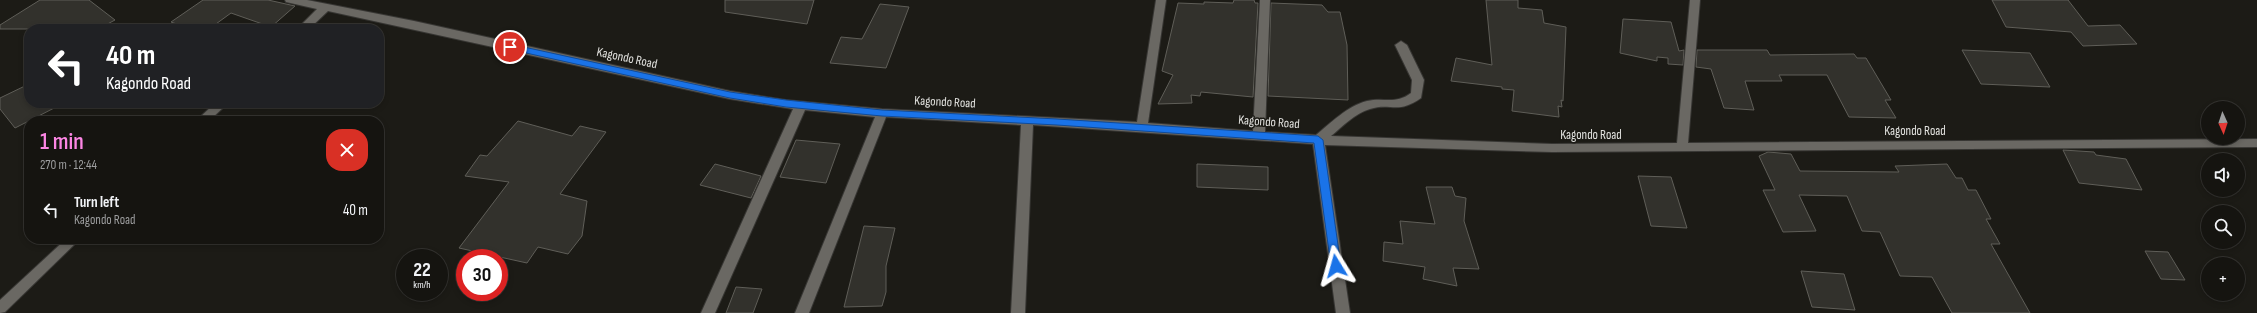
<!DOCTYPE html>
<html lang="en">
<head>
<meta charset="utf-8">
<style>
  :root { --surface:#151410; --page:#22211e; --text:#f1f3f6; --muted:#9d9e9f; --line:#343330; --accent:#fc86e4 }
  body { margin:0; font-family:"Sofia Sans Condensed",sans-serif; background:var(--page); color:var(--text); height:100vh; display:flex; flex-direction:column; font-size:15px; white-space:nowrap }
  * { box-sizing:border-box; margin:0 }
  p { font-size:13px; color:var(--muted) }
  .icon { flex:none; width:22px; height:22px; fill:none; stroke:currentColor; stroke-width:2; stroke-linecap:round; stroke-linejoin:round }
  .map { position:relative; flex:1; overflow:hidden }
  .details { position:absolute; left:24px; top:116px; width:360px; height:128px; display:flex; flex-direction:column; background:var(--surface); border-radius:16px; box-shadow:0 2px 6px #0003,0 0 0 1px var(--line) }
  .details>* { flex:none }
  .banner { position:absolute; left:24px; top:24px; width:360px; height:84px; border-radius:16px; box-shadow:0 2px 6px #0003,0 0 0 1px var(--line); background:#202124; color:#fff; overflow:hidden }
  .needle { width:26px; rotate:177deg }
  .controls { position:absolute; left:2201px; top:101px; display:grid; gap:8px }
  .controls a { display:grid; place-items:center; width:44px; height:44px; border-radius:50%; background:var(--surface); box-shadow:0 2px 6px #0003,0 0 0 1px var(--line); font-size:20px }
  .speed { position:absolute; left:396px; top:249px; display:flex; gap:8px; font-size:20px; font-weight:700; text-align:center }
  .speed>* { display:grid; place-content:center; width:52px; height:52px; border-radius:50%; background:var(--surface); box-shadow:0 2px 6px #0003,0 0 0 1px var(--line); line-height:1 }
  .speed small { font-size:10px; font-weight:400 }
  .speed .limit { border:6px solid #d22; background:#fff; color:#111 }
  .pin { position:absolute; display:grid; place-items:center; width:34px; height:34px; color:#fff; margin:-17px; border:2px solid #fff; border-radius:50%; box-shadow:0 1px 4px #0007 }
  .me { position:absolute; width:44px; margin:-22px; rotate:352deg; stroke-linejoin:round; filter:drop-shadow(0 0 3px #0008) }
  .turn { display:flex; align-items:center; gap:14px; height:84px; padding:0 16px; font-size:18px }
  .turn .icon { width:52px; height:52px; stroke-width:2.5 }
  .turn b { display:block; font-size:28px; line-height:34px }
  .round { display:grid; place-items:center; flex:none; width:42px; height:42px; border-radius:16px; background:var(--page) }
  .summary { display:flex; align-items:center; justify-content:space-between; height:68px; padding:0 16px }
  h1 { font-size:24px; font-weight:600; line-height:30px; color:var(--accent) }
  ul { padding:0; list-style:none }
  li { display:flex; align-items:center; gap:12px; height:52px; padding:0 16px }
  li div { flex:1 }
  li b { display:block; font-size:15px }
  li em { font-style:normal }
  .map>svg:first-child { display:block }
</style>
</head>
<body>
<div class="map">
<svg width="2257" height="313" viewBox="0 0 2257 313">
  <rect width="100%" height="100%" fill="#1c1b16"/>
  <g fill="#32312c" stroke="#5f5e58">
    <polygon points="40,0 89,0 115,20 98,29 75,29 68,24 60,29 0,29 0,25"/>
    <polygon points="203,0 268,0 295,6 271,27 231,13 209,29 191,29 171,22"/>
    <polygon points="725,0 814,0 807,24 725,12"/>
    <polygon points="1234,0 1254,0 1255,3 1258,3 1253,97 1201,92 1200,96 1191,95 1192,103 1158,104 1173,75 1162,71 1178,3 1204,4 1204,2 1233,3"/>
    <polygon points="1486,0 1518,0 1518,8 1542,10 1544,23 1566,27 1563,101 1561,100 1562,107 1558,106 1559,117 1512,111 1514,90 1502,89 1502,87 1451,81 1456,58 1492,65"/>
    <polygon points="1992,0 2068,0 2088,26 2120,25 2137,44 2083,46 2071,32 2006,27"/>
    <polygon points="1271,3 1322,5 1328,12 1340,12 1347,45 1348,100 1268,96"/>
    <polygon points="880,4 909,7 886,68 830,63 841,37 862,39"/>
    <polygon points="1623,19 1671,22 1679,51 1684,50 1683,65 1668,64 1668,58 1657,57 1657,61 1620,53"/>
    <polygon points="1697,50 1767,50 1770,55 1854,54 1857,58 1866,58 1891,100 1885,100 1896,118 1849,117 1827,75 1779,75 1782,81 1745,81 1754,110 1724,108 1711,69 1696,67"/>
    <polygon points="1962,50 2030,53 2050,87 1981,84"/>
    <polygon points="29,84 29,103 64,103 15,128 0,109 0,98"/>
    <polygon points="518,121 572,136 580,126 606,132 560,194 587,201 582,236 568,254 538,247 527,263 459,248 509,182 465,176 480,155 487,156"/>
    <polygon points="796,140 840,144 826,183 780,177"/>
    <polygon points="2063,150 2094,152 2096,155 2126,159 2142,190 2079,183"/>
    <polygon points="1768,152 1791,154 1800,171 1899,172 1895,166 1947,164 1956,178 1962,178 1968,190 1976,190 1991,219 1986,219 2000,244 1991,244 2030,313 1952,313 1932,277 1900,276 1880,232 1862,231 1847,196 1799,195 1816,231 1783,232 1763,190 1775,190 1759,156"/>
    <polygon points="715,164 761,176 751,198 700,185"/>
    <polygon points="1197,164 1268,167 1268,190 1197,187"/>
    <polygon points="1638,176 1671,177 1687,228 1651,226"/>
    <polygon points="1426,187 1452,187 1455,196 1466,198 1464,221 1479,269 1453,268 1457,286 1423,279 1425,267 1383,261 1384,242 1403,244 1400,221 1435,224"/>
    <polygon points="864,226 895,228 886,266 886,292 882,306 844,307"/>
    <polygon points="2145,251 2168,252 2185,280 2161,279"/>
    <polygon points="1801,271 1844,274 1855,310 1812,307"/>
    <polygon points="736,287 762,289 753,313 726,313"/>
  </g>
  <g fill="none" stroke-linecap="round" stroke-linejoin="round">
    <defs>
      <g id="street">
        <path d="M285 0H307L414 21 730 91 786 100 882 109 1137 122 1156 0H1166L1148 123 1253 131 1260 0H1270L1265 132 1316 135C1331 123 1347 106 1367 101 1384 97 1395 105 1411 93L1412 80 1395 45 1401 41 1407 45 1424 80 1421 98C1397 115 1391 102 1370 109 1355 113 1342 127 1331 136L1552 144 1677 143 1690 0H1700L1688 143 2257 139V147L1552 152 1325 145 1350 313H1336L1313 144 1033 125 1025 313H1011L1021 125 886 117 809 313H795L875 117 805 110 715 313H701L793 109 730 99 328 11 309 29H297L317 9 286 2Z"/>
        <polygon points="215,103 228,103 209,121 196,121"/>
        <polygon points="66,239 80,239 5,312 0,313 0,300"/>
      </g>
    </defs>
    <use href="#street" stroke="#373633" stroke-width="2"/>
    <use href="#street" fill="#6a6863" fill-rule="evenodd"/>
  </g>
  <polygon fill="#1a73e8" stroke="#114b97" points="510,44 730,92 786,100 882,110 1057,119 1318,136 1323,140 1341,266 1336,270 1331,266 1314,143 1057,125 882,116 786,107 730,98 508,49 508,45"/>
  <g text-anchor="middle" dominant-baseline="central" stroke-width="3" stroke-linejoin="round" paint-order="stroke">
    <g font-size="13" fill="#e2e2df" stroke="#1c1b16">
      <text transform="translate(627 58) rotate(12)">Kagondo Road</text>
      <text transform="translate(945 102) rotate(3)">Kagondo Road</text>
      <text transform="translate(1269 122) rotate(4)">Kagondo Road</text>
      <text x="1915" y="131">Kagondo Road</text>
      <text x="1591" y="135">Kagondo Road</text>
    </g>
  </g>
</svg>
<div class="controls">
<a><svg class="needle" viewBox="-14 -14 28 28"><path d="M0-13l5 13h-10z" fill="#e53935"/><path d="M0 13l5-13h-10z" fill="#9d9e9f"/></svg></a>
<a><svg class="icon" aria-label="sound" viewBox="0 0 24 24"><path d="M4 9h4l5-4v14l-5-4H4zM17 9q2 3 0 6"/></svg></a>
<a><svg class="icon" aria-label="search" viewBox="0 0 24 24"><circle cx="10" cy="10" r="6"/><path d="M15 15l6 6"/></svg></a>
<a>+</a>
</div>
<div class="speed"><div>22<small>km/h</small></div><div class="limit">30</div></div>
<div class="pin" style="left:510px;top:47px;background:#d93025"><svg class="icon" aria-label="arrive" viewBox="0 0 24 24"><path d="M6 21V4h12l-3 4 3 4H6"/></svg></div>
<svg class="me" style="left:1336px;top:266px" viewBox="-20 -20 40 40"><path d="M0-17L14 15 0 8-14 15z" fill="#1a73e8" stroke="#fff" stroke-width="4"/></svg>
<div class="banner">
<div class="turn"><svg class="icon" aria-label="left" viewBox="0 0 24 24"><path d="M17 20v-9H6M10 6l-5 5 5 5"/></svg><div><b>40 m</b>Kagondo Road</div></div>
</div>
<section class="details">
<div class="summary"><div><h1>1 min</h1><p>270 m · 12:44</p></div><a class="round" style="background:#d93025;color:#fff"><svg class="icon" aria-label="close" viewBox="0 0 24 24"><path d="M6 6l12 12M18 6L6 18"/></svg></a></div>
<ul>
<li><svg class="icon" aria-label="left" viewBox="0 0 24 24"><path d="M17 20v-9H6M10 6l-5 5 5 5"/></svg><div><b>Turn left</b><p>Kagondo Road</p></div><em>40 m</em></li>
</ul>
</section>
</div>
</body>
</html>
